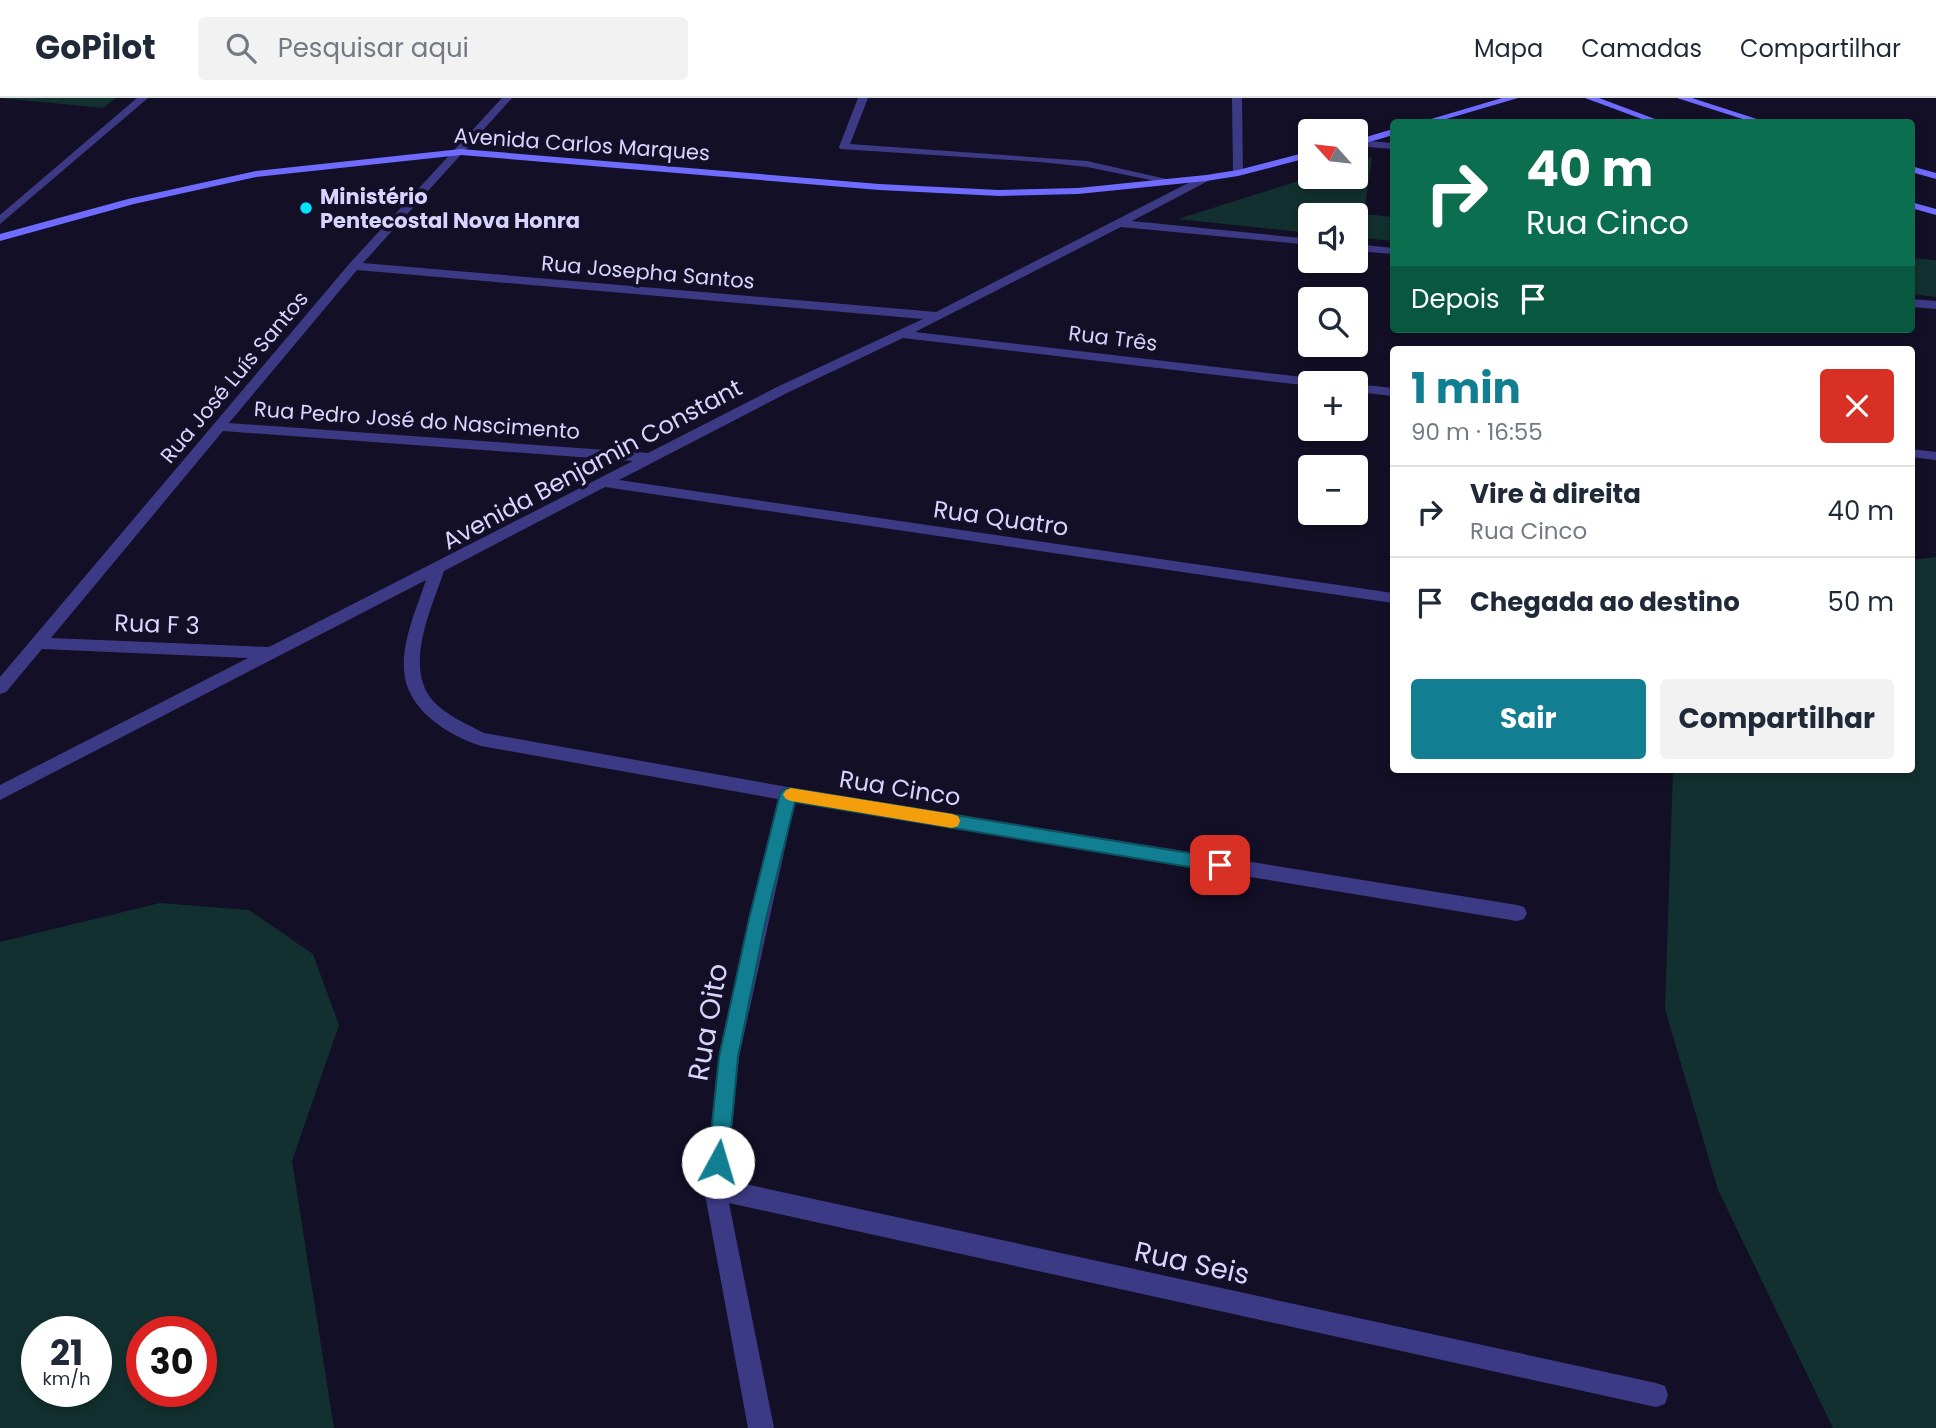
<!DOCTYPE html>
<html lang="pt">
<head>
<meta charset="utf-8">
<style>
  :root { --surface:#fff; --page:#f2f2f3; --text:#1f2937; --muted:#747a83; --line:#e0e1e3; --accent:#117e91 }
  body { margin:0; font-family:Poppins,sans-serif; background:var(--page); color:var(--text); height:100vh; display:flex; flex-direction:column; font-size:26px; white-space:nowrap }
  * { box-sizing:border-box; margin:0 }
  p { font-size:23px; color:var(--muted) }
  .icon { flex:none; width:38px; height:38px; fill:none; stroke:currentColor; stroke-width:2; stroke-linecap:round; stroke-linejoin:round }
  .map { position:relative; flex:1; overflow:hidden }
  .details { position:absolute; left:1390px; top:248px; width:525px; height:427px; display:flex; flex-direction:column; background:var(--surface); border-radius:7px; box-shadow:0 4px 10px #0003 }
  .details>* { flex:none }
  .guide { position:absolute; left:1390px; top:21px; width:525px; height:214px; border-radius:7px; box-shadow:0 4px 10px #0003; background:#0b6e4f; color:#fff; overflow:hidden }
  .needle { width:46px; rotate:297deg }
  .controls { position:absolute; left:1298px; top:21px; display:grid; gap:14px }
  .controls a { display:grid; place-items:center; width:70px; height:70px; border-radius:7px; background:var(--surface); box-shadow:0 4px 10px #0003; font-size:35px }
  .speed { position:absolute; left:21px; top:1218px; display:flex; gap:14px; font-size:35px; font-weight:700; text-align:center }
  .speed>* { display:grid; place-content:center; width:91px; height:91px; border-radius:50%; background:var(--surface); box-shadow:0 4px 10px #0003; line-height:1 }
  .speed small { font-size:18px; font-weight:400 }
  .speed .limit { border:10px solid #d22; background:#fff; color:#111 }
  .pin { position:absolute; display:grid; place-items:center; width:60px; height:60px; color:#fff; margin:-30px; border-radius:14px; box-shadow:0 4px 10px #0006 }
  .me { position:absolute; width:77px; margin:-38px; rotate:6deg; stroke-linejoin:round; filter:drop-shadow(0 0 5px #0008) }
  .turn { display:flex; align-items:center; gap:24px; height:147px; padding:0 21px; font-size:32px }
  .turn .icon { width:91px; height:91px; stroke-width:2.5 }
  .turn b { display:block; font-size:49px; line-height:60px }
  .then { display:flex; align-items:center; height:66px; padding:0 21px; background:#0003; gap:14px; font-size:26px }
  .round { display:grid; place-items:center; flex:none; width:74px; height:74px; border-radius:7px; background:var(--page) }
  .headline { display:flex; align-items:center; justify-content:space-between; height:119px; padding:0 21px }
  h1 { font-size:42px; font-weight:700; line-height:52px; color:var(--accent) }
  .primary-button { display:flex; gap:14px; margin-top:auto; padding:14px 21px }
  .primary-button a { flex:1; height:80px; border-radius:7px; background:var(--accent); color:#fff; font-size:28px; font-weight:700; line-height:80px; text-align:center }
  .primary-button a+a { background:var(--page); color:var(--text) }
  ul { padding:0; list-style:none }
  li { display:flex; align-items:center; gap:21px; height:91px; padding:0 21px; border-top:2px solid var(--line) }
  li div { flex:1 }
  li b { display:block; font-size:26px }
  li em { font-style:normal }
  header { display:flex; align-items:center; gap:42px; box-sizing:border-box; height:98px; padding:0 35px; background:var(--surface); border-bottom:2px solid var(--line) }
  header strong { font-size:33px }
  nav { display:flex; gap:38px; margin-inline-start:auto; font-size:24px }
  .search { width:490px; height:63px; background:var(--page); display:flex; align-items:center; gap:18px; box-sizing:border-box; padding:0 24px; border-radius:7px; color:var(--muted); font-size:26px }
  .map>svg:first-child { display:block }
</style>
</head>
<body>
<header>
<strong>GoPilot</strong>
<div class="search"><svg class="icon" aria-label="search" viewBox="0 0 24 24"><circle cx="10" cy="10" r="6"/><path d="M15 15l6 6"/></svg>Pesquisar aqui</div>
<nav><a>Mapa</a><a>Camadas</a><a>Compartilhar</a></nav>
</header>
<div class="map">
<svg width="1936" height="1330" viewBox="0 0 1936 1330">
  <rect width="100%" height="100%" fill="#130f26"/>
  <g fill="#12302f" fill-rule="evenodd">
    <polygon points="0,0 116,0 103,10"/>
    <polygon points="1372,59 1364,116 1393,119 1393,143 1356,139 1356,117 1311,117 1311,135 1178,121 1311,79 1356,79 1356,64"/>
    <polygon points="1911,160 1936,162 1936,199 1911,196"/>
    <polygon points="1936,459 1936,1330 1833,1330 1718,1092 1665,911 1673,672 1911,672 1911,462"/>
    <path d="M160 805 249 812 313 856 339 927 292 1063 334 1330H0V844ZM37 1234H96V1293H37ZM142 1234H201V1293H142Z"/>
  </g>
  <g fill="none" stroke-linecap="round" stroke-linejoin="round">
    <g fill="#3d3a85" fill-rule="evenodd">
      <polygon points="137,0 148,0 0,126 0,117"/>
      <path d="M502 0H512L363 165 936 214 1202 78H1210V82L1132 123 1311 141V147L1121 129 915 234 1320 281 1326 285H1311V288L903 240 787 295 619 382 1393 495V505L605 389 444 473C432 510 403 568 433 603 447 618 467 626 484 635L788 689 1517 807 1524 809 1527 815 1524 821 1517 823 795 704 739 959 727 1082 1656 1285 1665 1288 1668 1297 1665 1306 1656 1309 729 1105 774 1330H748L704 1091 719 959 778 701 481 648C447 637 406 611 404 572 402 542 417 510 426 482L0 702V687L248 560 42 551 6 594 0 596V579L350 165ZM357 172 923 221 777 289 648 355 229 325ZM223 333 633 363 269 549 51 540Z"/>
      <polygon points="858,0 868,0 850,46 1087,63 1175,83 1170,86 1087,69 1040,64 840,51 839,49"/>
      <polygon points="1232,0 1242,0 1243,75 1238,78 1233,75"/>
      <polygon points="1356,42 1393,45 1393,51 1357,48"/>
      <polygon points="1356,146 1393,150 1393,156 1356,153"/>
      <polygon points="1911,201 1936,203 1936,211 1911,209"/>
      <polygon points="1356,286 1393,290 1393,298 1356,294"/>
      <polygon points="1911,351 1936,354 1936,362 1911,359"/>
    </g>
    <g fill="#6f6bff" fill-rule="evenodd">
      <polygon points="1502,0 1518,0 1436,24 1421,24"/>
      <polygon points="1585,0 1599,0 1663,24 1650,24"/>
      <polygon points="1677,0 1692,0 1766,24 1752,24"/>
      <polygon points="1393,31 1393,37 1356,48 1356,42"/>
      <polygon points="461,51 879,86 999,92 1078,90 1206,77 1238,72 1311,53 1311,59 1238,78 1206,83 1078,96 999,98 879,92 461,57 256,79 134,106 0,143 0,136 128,101 256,73"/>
      <polygon points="1911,68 1936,75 1936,81 1911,74"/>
      <polygon points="1911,104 1936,111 1936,117 1911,110"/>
    </g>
  </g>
  <polygon fill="#117e91" stroke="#0b525e" stroke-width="2" points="788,690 1220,760 1226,762 1229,767 1226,772 1220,774 795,704 766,821 738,959 728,1064 725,1071 718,1074 711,1071 708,1064 719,959 749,821 780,696 783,692"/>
  <polygon fill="#f59e0b" points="791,690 952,716 958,718 960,723 958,728 952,730 791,703 786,701 783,697 786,692"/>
  <circle fill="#00e5ff" stroke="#130f26" stroke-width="2.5" cx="306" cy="110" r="7"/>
  <g text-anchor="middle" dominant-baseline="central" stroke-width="7" stroke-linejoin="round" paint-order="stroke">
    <g font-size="21" fill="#d9d4ff" stroke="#130f26">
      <text transform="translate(582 46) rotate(4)">Avenida Carlos Marques</text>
      <text transform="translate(648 174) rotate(5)">Rua Josepha Santos</text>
      <text transform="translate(1113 240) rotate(7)">Rua Três</text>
      <text transform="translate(234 279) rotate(-50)">Rua José Luís Santos</text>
      <text transform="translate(417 322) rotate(4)">Rua Pedro José do Nascimento</text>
    </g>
    <g font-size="21" font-weight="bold" fill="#d9d4ff" stroke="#130f26" text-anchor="start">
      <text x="320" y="98">Ministério<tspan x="320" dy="24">Pentecostal Nova Honra</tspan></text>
    </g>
    <g font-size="24" fill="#d9d4ff" stroke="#130f26">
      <text transform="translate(592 366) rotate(-28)">Avenida Benjamin Constant</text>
      <text transform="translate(1001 420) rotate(8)">Rua Quatro</text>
      <text transform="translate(157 526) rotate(2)">Rua F 3</text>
      <text transform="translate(900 690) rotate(9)">Rua Cinco</text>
    </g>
    <g font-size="28" fill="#d9d4ff" stroke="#130f26">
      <text transform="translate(708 924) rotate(-80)">Rua Oito</text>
      <text transform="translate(1192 1165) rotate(12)">Rua Seis</text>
    </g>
  </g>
</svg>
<div class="controls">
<a><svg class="needle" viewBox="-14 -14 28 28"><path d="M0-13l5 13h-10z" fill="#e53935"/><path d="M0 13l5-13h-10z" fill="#747a83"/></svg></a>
<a><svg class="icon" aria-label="sound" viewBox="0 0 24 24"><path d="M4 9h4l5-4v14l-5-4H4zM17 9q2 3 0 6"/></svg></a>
<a><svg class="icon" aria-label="search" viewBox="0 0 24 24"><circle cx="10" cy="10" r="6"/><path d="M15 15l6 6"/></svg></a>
<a>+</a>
<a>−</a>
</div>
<div class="speed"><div>21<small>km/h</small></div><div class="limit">30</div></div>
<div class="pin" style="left:1220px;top:767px;background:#d93025"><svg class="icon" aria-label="arrive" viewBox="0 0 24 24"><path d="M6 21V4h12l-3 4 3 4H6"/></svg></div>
<svg class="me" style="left:718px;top:1064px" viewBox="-20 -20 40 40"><circle r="19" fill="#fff"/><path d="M0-13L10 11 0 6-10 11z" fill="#117e91"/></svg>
<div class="guide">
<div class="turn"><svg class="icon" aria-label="right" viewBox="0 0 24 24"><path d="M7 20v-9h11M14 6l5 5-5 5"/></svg><div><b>40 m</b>Rua Cinco</div></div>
<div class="then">Depois<svg class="icon" aria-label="arrive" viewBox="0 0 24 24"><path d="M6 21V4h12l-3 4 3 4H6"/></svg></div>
</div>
<section class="details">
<div class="headline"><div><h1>1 min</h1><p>90 m · 16:55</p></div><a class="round" style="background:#d93025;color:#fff"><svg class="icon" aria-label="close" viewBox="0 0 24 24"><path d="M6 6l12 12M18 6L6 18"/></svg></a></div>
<ul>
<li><svg class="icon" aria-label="right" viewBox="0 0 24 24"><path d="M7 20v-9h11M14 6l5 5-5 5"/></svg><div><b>Vire à direita</b><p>Rua Cinco</p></div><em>40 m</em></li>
<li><svg class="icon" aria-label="arrive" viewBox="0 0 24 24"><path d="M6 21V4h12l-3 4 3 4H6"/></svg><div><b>Chegada ao destino</b></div><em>50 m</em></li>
</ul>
<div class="primary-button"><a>Sair</a><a>Compartilhar</a></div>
</section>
</div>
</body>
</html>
